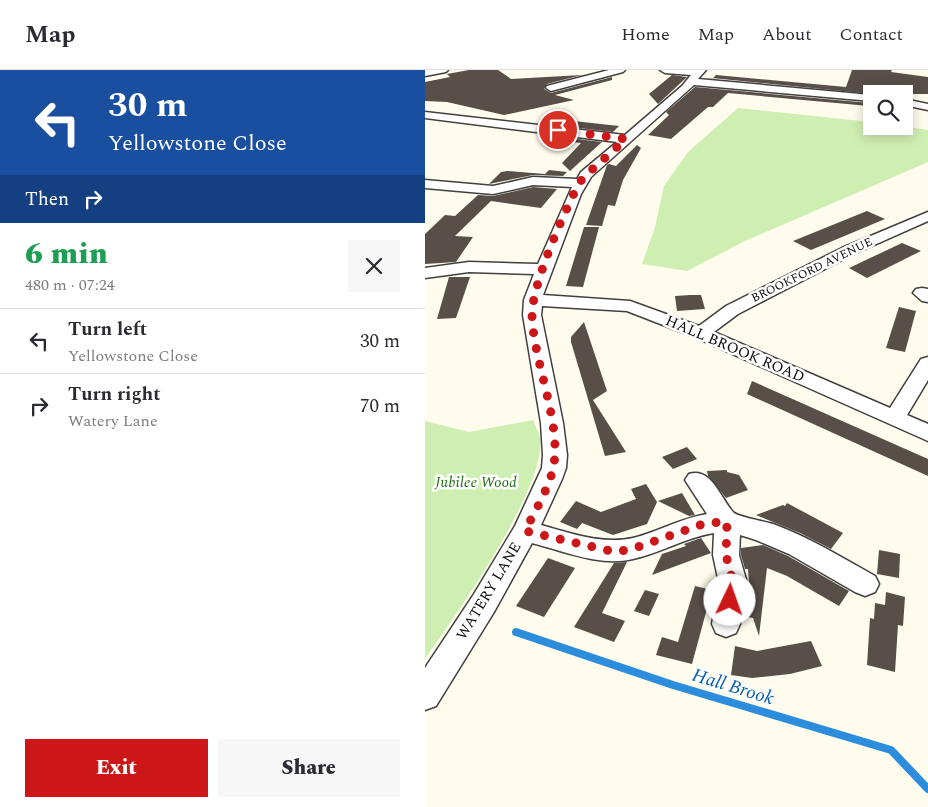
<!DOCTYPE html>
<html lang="en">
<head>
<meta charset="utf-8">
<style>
  :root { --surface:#fff; --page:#f7f7f7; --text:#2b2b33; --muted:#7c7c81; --line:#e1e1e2; --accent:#cc1617 }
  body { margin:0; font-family:Spectral,serif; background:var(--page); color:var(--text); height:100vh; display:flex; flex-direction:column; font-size:19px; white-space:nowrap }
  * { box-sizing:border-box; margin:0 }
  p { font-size:16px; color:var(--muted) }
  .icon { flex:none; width:28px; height:28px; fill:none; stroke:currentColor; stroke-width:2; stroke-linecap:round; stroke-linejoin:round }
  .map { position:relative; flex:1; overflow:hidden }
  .drawer { display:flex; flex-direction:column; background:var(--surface); width:425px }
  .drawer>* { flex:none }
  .top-card { background:#1a4fa0; color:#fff; overflow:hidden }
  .fabs { position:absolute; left:438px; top:15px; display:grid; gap:10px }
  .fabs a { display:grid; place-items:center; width:50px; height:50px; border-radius:0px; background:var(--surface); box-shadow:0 2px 12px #0003; font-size:25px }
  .pin { position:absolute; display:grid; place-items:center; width:42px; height:42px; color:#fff; margin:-21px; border:2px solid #fff; border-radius:50%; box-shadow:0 1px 5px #0007 }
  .me { position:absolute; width:55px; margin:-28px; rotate:3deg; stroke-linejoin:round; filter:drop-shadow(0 0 4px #0008) }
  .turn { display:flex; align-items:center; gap:18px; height:105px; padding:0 25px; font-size:22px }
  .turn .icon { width:65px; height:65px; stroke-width:2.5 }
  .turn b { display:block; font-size:35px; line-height:42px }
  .then { display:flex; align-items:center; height:48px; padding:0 25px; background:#0003; gap:10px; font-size:19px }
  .round { display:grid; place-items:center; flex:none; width:52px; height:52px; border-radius:0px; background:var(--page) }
  .head { display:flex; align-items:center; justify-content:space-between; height:85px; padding:0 25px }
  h1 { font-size:30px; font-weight:800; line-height:38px; color:#1e9e55 }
  .cta { display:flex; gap:10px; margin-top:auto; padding:10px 25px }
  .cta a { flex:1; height:58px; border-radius:0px; background:var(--accent); color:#fff; font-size:20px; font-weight:800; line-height:58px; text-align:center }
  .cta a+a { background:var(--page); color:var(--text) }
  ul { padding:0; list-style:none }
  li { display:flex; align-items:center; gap:15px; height:65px; padding:0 25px; border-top:1px solid var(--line) }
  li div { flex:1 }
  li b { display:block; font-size:19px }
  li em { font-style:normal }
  header { display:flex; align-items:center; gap:30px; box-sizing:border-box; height:70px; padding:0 25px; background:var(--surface); border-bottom:1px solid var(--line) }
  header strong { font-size:24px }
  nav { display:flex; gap:28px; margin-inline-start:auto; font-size:18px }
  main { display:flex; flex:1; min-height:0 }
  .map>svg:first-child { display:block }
</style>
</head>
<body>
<header>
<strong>Map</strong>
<nav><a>Home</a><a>Map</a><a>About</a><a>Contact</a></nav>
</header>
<main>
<section class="drawer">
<div class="top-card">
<div class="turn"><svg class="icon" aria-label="left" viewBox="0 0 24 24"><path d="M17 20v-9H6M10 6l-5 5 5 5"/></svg><div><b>30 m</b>Yellowstone Close</div></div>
<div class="then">Then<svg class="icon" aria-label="right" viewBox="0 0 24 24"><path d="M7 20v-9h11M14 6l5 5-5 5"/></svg></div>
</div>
<div class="head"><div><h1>6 min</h1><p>480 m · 07:24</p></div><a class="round"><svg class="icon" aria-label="close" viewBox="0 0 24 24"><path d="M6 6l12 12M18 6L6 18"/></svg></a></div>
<ul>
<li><svg class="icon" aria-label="left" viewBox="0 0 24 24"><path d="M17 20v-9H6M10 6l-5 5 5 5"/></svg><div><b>Turn left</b><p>Yellowstone Close</p></div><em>30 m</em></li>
<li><svg class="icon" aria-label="right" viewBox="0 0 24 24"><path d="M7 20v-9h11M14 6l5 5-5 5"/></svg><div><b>Turn right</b><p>Watery Lane</p></div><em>70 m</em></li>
</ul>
<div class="cta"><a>Exit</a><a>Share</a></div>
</section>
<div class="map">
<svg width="503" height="737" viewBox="0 0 503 737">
  <rect width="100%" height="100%" fill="#fffced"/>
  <g fill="#cfeeb2">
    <polygon points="313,38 446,52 446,56 477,56 503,60 503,92 320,171 262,201 217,194 230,157 239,116 263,82"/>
    <path d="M108 350C110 355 114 362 115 368 122 417 30 546 0 589V351L44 362Z"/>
  </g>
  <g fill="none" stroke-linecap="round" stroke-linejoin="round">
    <polyline stroke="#2b8ddb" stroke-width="8" points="91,562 248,615 466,680 503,719"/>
  </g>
  <g fill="#574f48">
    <polygon points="44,0 73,0 86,9 157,5 122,14 119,19 126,23 187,7 187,10 130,25 149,30 79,45 22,32 0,31 0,12 25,7 22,4"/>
    <polygon points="427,0 467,0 466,2 503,7 503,24 447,24 277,7 288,8 291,5 421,17"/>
    <polygon points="247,5 262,7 233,34 224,24"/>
    <polygon points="270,17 445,33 444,36 303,23 288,37 283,37 246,69 223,65 244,45 241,42"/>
    <polygon points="121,48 194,56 188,62 120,54"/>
    <polygon points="119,65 177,72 145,101 137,93 156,73 118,69"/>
    <polygon points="212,75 216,78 198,110 190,136 183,135 177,156 161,155 182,95 184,94 191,96"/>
    <polygon points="124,100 142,102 138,106 108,105 64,114 76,102 82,101 120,104"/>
    <polygon points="108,117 132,119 116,138 66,131 30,166 48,167 31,192 0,194 0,164 20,145 30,146 53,125 68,126"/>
    <polygon points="442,141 460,149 386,180 368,171"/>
    <polygon points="159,157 174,157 158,217 141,216"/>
    <polygon points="477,173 496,181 442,208 424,198"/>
    <polygon points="24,207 45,207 31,248 12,249"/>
    <polygon points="265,225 276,225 280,239 252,241 250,226"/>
    <polygon points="474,237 491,241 480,282 461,278"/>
    <polygon points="159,252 182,321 168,330 201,382 180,386 146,272 146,267"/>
    <polygon points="327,311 503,389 503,406 322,324"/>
    <polygon points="262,377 272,389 248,399 237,387"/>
    <polygon points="302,400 302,402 314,405 323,420 301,428 283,406 282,401"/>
    <polygon points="221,414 232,432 222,454 188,465 157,453 152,459 135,452 151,431 176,442 211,429 206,419"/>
    <polygon points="257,423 270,445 264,446 233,431"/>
    <polygon points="362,433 418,463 406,479 375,463 331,445 358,435 360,436"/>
    <polygon points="276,468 286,483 227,505 237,484 261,476 259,474"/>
    <polygon points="338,475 363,486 424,521 414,536 362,506 342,498 334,566 328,548 318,546 324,513 323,499 320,499 316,485 316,478"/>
    <polygon points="454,480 475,484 474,508 452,504"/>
    <polygon points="123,488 150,498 119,547 91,536"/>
    <polygon points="202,492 177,543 200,551 189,572 149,557 189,493"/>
    <polygon points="270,516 287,520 267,594 231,585 237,567 253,572"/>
    <polygon points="220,520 234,524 224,546 209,541"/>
    <polygon points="461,522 480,527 478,556 473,555 470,602 442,595 445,548 449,549 450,533 460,535"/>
    <polygon points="386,571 397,596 365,604 327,608 306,605 310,576 332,581"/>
  </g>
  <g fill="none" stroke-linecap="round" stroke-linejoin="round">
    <defs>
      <g id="minor">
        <polygon points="0,0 23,0 21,2 0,6"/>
        <polygon points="184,0 200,0 198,2 126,21 121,18 122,16"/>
        <path d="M235 0H281L273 9 446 25V31L269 15 166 107 156 124 118 225 205 231 274 256 301 236 417 178 503 142V151L429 184 313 244 289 262 465 338 496 289 503 287V310L482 345 503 354V371L269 267 202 241 117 236 116 245 138 353 142 385 141 398 137 409 116 455C145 463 178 475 208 468 233 462 256 448 282 444L260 410 264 404C286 397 295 427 308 442 312 447 339 451 348 454 384 467 416 487 450 506L454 514 450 522 440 526 430 522 364 484 331 470 315 465 314 485 322 513 315 554 311 563 301 567 291 563 287 554 294 513 288 485 289 463C261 467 236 483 208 489 175 497 138 481 107 473L69 542 11 636 0 640V598L49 524 90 456 117 398 118 385 116 353 98 245 99 230 109 204 44 202 0 208V198L44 192 113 194 147 117 108 115 68 124 0 118V110L68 116 108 107 152 109 156 102 192 72 0 48V42L200 65 257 16 266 5 240 3Z"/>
        <polygon points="479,29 503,34 503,40 479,35"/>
        <polygon points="497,218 503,219 503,232 497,231 488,223 491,219"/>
      </g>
    </defs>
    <use href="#minor" stroke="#404040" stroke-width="3"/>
    <use href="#minor" fill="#fff" fill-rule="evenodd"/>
  </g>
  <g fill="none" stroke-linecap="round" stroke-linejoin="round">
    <path stroke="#cc1617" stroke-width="9" stroke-dasharray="0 16.2" d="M133 60 201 69 161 105 154 113C139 143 107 214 107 245 108 291 138 356 128 399 123 420 110 441 100 461L190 482 207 479 281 453 302 452 301 485 308 513 305 530"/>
  </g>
  <g text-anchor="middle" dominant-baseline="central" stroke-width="5" stroke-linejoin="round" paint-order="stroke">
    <g font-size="12" fill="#0d0d0d" stroke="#fff">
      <text transform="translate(387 200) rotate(-26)">BROOKFORD AVENUE</text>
    </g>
    <g font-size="15" fill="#0d0d0d" stroke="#fff">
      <text transform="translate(310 279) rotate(23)">HALL BROOK ROAD</text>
      <text transform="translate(64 521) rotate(-59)">WATERY LANE</text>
    </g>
    <g font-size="15" font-style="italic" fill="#246c17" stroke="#fff">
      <text x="51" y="412">Jubilee Wood</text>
    </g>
    <g font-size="19" font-style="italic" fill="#095eac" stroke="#fff">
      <text transform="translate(308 617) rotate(17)">Hall Brook</text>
    </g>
  </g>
</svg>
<div class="fabs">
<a><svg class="icon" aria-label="search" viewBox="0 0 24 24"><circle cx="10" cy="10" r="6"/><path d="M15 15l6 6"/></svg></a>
</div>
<div class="pin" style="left:133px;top:60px;background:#d93025"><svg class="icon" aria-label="arrive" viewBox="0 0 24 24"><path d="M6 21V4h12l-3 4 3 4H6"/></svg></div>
<svg class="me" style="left:305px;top:530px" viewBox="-20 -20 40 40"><circle r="19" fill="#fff"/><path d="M0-13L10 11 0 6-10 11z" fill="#cc1617"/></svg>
</div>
</main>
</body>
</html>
